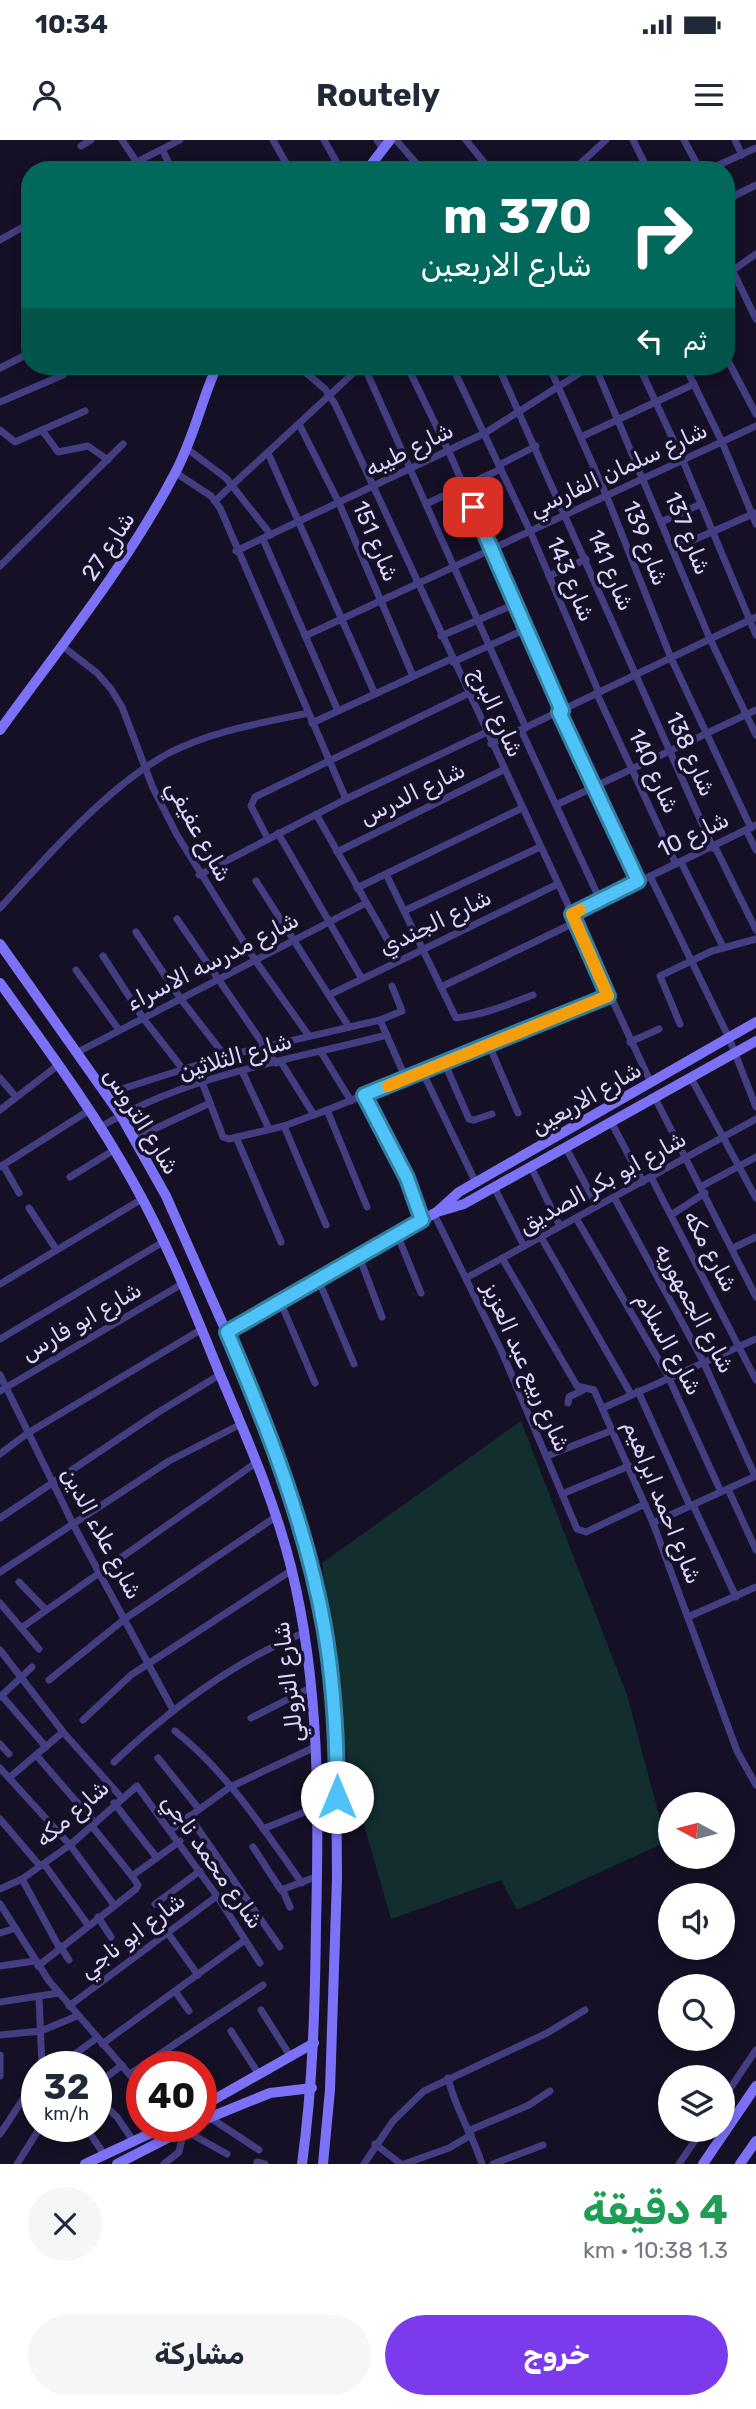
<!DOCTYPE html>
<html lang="ar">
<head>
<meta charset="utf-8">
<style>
  :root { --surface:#fff; --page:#f6f6f7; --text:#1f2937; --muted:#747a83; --accent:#7c3aed }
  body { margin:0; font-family:Rubik,Vazirmatn,sans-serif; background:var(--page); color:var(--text); direction:rtl; height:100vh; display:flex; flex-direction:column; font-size:26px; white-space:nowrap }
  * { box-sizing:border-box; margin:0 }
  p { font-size:23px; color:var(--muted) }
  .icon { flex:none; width:38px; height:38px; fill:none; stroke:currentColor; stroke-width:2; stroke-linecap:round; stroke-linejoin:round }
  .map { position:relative; height:2024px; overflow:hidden; direction:ltr }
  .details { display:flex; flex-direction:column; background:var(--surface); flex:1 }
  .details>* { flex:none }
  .guide { position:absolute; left:21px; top:21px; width:714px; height:214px; border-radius:28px; box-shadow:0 4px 10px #0003; direction:rtl; background:#00695c; color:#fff; overflow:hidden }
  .needle { width:46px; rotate:277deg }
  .buttons { position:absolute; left:658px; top:1652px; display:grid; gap:14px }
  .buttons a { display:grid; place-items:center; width:77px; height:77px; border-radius:50%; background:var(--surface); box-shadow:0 4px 10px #0003; font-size:35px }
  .speed { position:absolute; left:21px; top:1911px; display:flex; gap:14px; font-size:35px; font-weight:700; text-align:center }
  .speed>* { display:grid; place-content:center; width:91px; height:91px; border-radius:50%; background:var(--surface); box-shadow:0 4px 10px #0003; line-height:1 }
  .speed small { font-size:18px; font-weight:400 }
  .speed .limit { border:10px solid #d22; background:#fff; color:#111 }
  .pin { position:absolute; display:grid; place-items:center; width:60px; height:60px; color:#fff; margin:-30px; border-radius:14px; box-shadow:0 4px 10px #0006 }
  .me { position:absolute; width:77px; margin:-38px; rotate:0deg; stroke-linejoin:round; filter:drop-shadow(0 0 5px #0008) }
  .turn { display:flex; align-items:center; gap:24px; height:147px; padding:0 28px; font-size:32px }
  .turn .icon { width:91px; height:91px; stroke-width:2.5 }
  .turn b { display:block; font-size:49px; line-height:60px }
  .then { display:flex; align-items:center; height:66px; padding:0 28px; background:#0003; gap:14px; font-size:26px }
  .round { display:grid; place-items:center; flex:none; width:74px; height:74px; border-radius:37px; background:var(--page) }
  .head { display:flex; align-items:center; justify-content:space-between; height:119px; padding:0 28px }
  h1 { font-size:42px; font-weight:700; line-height:52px; color:#1e9e55 }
  .button { display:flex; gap:14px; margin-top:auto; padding:14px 28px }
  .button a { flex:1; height:80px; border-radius:42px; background:var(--accent); color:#fff; font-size:28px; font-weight:700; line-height:80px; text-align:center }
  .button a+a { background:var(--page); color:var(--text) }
  .status { display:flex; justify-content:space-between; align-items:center; height:49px; padding:0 35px; background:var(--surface); direction:ltr }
  .status svg { height:19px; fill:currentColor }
  header { display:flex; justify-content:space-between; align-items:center; height:91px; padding:0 28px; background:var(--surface); font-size:32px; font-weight:700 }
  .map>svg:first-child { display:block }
</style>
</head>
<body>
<div class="status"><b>10:34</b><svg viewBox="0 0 49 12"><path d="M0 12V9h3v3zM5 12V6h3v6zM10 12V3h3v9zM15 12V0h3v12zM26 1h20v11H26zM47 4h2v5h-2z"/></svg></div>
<header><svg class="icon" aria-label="menu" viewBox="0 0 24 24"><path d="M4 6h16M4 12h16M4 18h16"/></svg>Routely<svg class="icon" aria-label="person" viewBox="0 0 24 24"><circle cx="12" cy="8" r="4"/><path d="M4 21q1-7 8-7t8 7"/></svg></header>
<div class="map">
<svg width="756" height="2024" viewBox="0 0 756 2024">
  <rect width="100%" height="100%" fill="#151025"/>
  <polygon fill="#132e2f" points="521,1281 627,1555 666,1702 517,1770 501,1740 391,1779 349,1632 322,1423"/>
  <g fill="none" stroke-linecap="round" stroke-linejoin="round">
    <g stroke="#433d81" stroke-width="7">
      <polyline points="122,0 136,21"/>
      <polyline points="273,0 290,30"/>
      <polyline points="324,0 341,30"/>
      <polyline points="377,0 383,9"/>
      <polyline points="396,0 422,30"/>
      <polyline points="466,0 490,30"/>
      <polyline points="633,0 648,30"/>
      <polyline points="684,0 698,26 704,30"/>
      <polyline points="735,0 742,15"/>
      <polyline points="81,6 91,0"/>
      <polyline points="163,11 172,30"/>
      <polyline points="121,30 180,0"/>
      <polyline points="573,30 606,0"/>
      <polyline points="708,30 756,8"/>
      <polyline points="726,60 756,45"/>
      <polyline points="0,100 30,83"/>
      <polyline points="726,117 756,179"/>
      <polyline points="726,135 756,114"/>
      <polyline points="726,217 756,274"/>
      <polyline points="298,226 325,249 335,264 651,943"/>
      <polyline points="364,226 526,588"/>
      <polyline points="407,226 449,312 562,571"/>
      <polyline points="452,226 530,391 599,553"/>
      <polyline points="498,226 713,708"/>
      <polyline points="549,226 607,357 671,518 751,688"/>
      <polyline points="595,226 710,499 756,595"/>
      <polyline points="639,226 683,321 756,495"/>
      <polyline points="685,226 722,302 756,384"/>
      <polyline points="0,228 30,213"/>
      <polyline points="0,262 63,235"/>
      <polyline points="299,284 339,363 413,536"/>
      <polyline points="0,290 15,302 85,271"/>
      <polyline points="42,290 58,312 88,306 108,320"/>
      <polyline points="581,297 694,244"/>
      <polyline points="186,308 226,338 271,395"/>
      <polyline points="268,313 375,554"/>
      <polyline points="499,325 536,306"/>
      <polyline points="176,333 211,356 220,368 346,659"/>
      <polyline points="215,361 361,226"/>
      <polyline points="426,364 501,329"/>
      <polyline points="661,382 701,364"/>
      <polyline points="263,399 338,571"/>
      <polyline points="673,409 755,373"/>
      <polyline points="236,411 485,293 591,226"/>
      <polyline points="0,426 123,304"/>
      <polyline points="549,436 586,419"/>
      <polyline points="305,496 756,286"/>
      <polyline points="441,496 515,464"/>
      <polyline points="61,505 97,533 111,549 122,567 153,648 177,695 255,820 309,896"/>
      <polyline points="453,522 526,489"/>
      <polyline points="597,554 676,724"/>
      <polyline points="559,572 638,741"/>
      <polyline points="312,583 451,519"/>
      <polyline points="521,590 600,760"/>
      <polyline points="491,604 756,477"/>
      <polyline points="556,665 756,570"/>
      <polyline points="316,674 399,820"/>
      <polyline points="746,690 756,710"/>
      <polyline points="278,693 362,839"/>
      <polyline points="268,699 251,666 255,657 467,554"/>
      <polyline points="715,707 756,790"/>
      <polyline points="337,712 503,630"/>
      <polyline points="681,722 723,807"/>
      <path d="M386 734 456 878C483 875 507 865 533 855"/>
      <polyline points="199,735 346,659 485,593"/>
      <polyline points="650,736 729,898 756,967"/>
      <polyline points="256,741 349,887"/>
      <polyline points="357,748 522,668"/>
      <path d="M0 768C46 717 109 645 169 613 211 591 262 583 308 573"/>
      <polyline points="404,771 540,707"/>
      <polyline points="572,774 756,685"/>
      <polyline points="177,779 276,923"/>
      <polyline points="136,792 180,858 225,916"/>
      <polyline points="103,816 143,878 182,928"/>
      <polyline points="76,830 119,890"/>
      <polyline points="392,846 402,871 380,880 406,939"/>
      <polyline points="441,847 576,782"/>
      <polyline points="329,855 558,744"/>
      <polyline points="680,884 660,836 712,811 756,799"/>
      <polyline points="630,902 659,889"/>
      <polyline points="489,905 518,973"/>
      <polyline points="321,912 351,961"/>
      <polyline points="76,913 366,763"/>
      <polyline points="281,922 314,975"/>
      <polyline points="445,924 469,979 474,980 492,974"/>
      <polyline points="242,931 269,989"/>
      <polyline points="423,933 476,1043"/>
      <polyline points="0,938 16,957"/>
      <polyline points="691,938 756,1058"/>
      <polyline points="202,942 223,997 229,999 284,986 327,970 608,856"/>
      <polyline points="106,954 225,916 380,880"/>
      <polyline points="364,955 407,1038 422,1080"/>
      <polyline points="655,958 756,1157"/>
      <polyline points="0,970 57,926"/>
      <polyline points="327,970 367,1067"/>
      <polyline points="611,982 643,1042"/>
      <polyline points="284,986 326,1085"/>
      <path d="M99 988C184 935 291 920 387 895"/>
      <polyline points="236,997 281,1102"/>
      <polyline points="135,998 210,963"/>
      <polyline points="566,1008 597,1066"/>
      <polyline points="3,1025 19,1053"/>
      <polyline points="0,1027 88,971"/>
      <polyline points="531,1027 560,1086"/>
      <polyline points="70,1037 114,1010"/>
      <polyline points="651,1037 756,1240"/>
      <polyline points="702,1046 756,1017"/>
      <polyline points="494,1047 524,1106"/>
      <polyline points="614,1057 703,1221 755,1336"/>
      <polyline points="29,1068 56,1109"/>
      <polyline points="434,1074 501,1210 577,1389 586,1392 645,1364"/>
      <polyline points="671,1075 705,1053"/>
      <polyline points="576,1078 668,1236 721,1352"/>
      <polyline points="397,1094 421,1153"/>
      <polyline points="541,1097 631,1254"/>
      <polyline points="733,1108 756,1097"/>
      <polyline points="359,1116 382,1177"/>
      <polyline points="502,1118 577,1246 594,1250 653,1383 737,1611 756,1645"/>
      <polyline points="466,1138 756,979"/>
      <polyline points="318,1139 354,1224"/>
      <polyline points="0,1144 142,1059"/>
      <polyline points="280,1161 315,1243"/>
      <polyline points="0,1199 163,1102"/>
      <polyline points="0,1235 74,1386 172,1568"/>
      <polyline points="0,1251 182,1144"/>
      <polyline points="638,1251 690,1366"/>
      <polyline points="568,1263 569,1257 583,1250"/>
      <polyline points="603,1268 756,1199"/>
      <polyline points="0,1314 28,1293 202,1189"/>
      <polyline points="547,1316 613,1290"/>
      <polyline points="728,1349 756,1410"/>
      <polyline points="562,1354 629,1326"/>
      <polyline points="693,1365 736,1457"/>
      <polyline points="0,1378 157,1273 221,1234"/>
      <polyline points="653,1383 756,1336"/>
      <polyline points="0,1432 169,1321 241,1284"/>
      <polyline points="19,1442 46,1470"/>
      <polyline points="0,1463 39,1509"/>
      <polyline points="688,1477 756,1447"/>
      <polyline points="21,1488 257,1322"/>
      <polyline points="0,1510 63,1592 121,1657"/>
      <polyline points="49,1540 126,1478 277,1376"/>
      <polyline points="2,1556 46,1607"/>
      <polyline points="0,1557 32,1527"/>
      <polyline points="251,1578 310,1548"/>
      <polyline points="83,1580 131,1535 292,1430"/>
      <path d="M175 1591C227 1632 264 1690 302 1743"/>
      <polyline points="0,1604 9,1614"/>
      <polyline points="36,1615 94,1682"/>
      <polyline points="158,1618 199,1669"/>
      <path d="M114 1622C170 1569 231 1523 303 1493"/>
      <polyline points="0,1628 70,1705 114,1765"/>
      <polyline points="9,1638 63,1592"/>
      <polyline points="114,1663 157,1718"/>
      <polyline points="189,1676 280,1807"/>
      <polyline points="0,1679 40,1726"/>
      <polyline points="91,1685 132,1736"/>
      <polyline points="263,1689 317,1667"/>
      <polyline points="171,1690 230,1647 315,1607"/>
      <polyline points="253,1707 281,1750 318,1736"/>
      <polyline points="44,1724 88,1785"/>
      <polyline points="22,1739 59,1807"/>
      <polyline points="0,1749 22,1739 70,1705 137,1646 217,1756 260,1823"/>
      <polyline points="283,1751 290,1767"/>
      <polyline points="0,1764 49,1841 142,1949"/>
      <polyline points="155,1764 200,1731"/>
      <polyline points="98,1777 111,1797"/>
      <polyline points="167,1792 198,1835"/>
      <polyline points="0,1793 13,1789"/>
      <polyline points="60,1806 69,1820"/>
      <polyline points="0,1826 35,1821"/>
      <polyline points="38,1826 136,1749 138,1745 132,1736 180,1701"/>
      <polyline points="175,1851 189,1871"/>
      <polyline points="39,1857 42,1927"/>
      <polyline points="0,1862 59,1853"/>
      <polyline points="69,1866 217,1756"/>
      <polyline points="261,1870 289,1914"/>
      <polyline points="231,1891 258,1933"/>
      <polyline points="0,1895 41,1891 77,1876"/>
      <polyline points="102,1904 245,1800"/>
      <polyline points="0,1915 0,1936"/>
      <polyline points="177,1921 181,1927"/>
      <polyline points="64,1927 64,1922 97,1898"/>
      <polyline points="130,1934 263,1845"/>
      <path d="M448 1938C456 1971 472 1993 482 2024"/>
      <polyline points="96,1945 122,1925"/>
      <polyline points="96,1957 117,1977 134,2002"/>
      <polyline points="723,1959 756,1910"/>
      <polyline points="209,1977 259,2010"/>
      <polyline points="85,1986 105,2016"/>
      <polyline points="468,1991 529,1965 550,1951"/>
      <polyline points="0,1994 31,1947 37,1944"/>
      <polyline points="375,2004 401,2024"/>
      <polyline points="257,2022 265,2024"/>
      <polyline points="17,2024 41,1986"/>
      <polyline points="164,2024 179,2012 184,1990 227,2014"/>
      <polyline points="364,2024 393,1981 424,1951 547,1893 585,1870"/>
      <polyline points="404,2024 449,2008 471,1995"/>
      <polyline points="493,2024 543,2005"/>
      <polyline points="679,2024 702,1990"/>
    </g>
    <g stroke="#7b72f8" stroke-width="10">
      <polyline points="367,30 390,0"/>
      <path d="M0 590C60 507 126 426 174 335 193 301 201 261 217 226"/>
      <polyline points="0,804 120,974 166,1056 252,1250 311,1426 329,1512 336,1600 337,1738 330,1950 323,2024"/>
      <path d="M0 843C46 907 95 973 133 1042 167 1102 193 1168 219 1232 246 1296 274 1359 291 1427 320 1543 319 1667 316 1785 315 1865 313 1944 302 2024"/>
      <polyline points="438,1071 459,1052 756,882"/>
      <polyline points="227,1192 410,1086 437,1072 464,1064 756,901"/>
      <polyline points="201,1967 314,1903"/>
      <polyline points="201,1981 270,1953 312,1948"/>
      <polyline points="85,2024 166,1986"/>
      <polyline points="117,2024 191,1986"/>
      <polyline points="703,2024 756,1946"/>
      <polyline points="740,2024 756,2001"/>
    </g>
  </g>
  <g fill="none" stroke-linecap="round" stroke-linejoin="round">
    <defs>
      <path id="route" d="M337 1657C337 1599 334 1543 324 1486 306 1385 267 1286 227 1192L422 1080 407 1038 364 955 608 856 572 774 638 741 559 572 562 571 473 367"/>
    </defs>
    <use href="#route" stroke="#337fa1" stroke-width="18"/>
    <use href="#route" stroke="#4fc3f7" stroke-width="12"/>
    <polyline stroke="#f59e0b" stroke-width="12" points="388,946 608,856 572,774 580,770"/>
  </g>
  <g text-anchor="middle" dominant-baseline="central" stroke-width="7" stroke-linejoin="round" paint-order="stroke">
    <g font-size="23" fill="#dcd6fd" stroke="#151025">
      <text transform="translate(409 309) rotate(-26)">شارع طيبه</text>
      <text transform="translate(618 329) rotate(-25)">شارع سلمان الفارسي</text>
      <text transform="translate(688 393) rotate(68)">شارع 137</text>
      <text transform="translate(376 401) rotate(67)">شارع 151</text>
      <text transform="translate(646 403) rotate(69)">شارع 139</text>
      <text transform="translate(108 406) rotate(-57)">شارع 27</text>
      <text transform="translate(611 430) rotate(67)">شارع 141</text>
      <text transform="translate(571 439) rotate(67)">شارع 143</text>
      <text transform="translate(497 572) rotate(65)">شارع البرج</text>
      <text transform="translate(691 614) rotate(66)">شارع 138</text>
      <text transform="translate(654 631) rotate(65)">شارع 140</text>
      <text transform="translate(412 653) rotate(-26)">شارع الدرس</text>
      <text transform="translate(199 691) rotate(61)">شارع عفيفي</text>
      <text transform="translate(693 694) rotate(-26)">شارع 10</text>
      <text transform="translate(435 782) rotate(-26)">شارع الجندي</text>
      <text transform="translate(212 821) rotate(-27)">شارع مدرسه الاسراء</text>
      <text transform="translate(235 916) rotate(-16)">شارع الثلاثين</text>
      <text transform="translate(586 958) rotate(-30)">شارع الاربعين</text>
      <text transform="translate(142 981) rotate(58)">شارع التروس</text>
      <text transform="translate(602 1042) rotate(-29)">شارع ابو بكر الصديق</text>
      <text transform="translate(711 1111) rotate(62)">شارع مكه</text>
      <text transform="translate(695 1168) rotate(62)">شارع الجمهوريه</text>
      <text transform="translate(81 1181) rotate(-30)">شارع ابو فارس</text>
      <text transform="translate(669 1204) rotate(61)">شارع السلام</text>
      <text transform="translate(527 1227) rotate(66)">شارع ربيع عبد العزيز</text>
      <text transform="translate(663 1362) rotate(68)">شارع احمد ابراهيم</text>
      <text transform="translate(102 1393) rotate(62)">شارع علاء الدين</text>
      <text transform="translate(288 1542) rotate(-97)">شارع التروللي</text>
      <text transform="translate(72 1673) rotate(-41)">شارع مكه</text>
      <text transform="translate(213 1721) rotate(55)">شارع محمد ناجي</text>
      <text transform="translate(132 1795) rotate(-37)">شارع ابو ناجي</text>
    </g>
  </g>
</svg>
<div class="buttons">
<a><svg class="needle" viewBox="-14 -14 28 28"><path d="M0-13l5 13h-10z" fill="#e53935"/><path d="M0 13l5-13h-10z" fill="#747a83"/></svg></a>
<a><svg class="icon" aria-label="sound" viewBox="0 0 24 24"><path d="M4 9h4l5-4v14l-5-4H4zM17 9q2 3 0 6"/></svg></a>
<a><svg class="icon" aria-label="search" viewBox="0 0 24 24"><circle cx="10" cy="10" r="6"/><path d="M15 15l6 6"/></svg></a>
<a><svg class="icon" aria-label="layers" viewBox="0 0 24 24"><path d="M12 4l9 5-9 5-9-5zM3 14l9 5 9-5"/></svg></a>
</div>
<div class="speed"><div>32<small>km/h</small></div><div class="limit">40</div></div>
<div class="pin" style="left:473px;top:367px;background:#d93025"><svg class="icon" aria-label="arrive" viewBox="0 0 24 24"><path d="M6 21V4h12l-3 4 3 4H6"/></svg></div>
<svg class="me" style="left:337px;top:1657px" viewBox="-20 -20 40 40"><circle r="19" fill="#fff"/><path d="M0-13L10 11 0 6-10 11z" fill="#4fc3f7"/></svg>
<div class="guide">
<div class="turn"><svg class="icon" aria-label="right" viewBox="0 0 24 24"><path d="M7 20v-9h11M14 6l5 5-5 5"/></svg><div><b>370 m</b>شارع الاربعين</div></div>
<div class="then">ثم<svg class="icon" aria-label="left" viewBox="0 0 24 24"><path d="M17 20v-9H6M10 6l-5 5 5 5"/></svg></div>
</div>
</div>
<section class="details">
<div class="head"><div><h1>4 دقيقة</h1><p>1.3 km · 10:38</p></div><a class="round"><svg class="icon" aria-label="close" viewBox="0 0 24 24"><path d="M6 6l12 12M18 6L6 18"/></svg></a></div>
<div class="button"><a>خروج</a><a>مشاركة</a></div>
</section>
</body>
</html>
